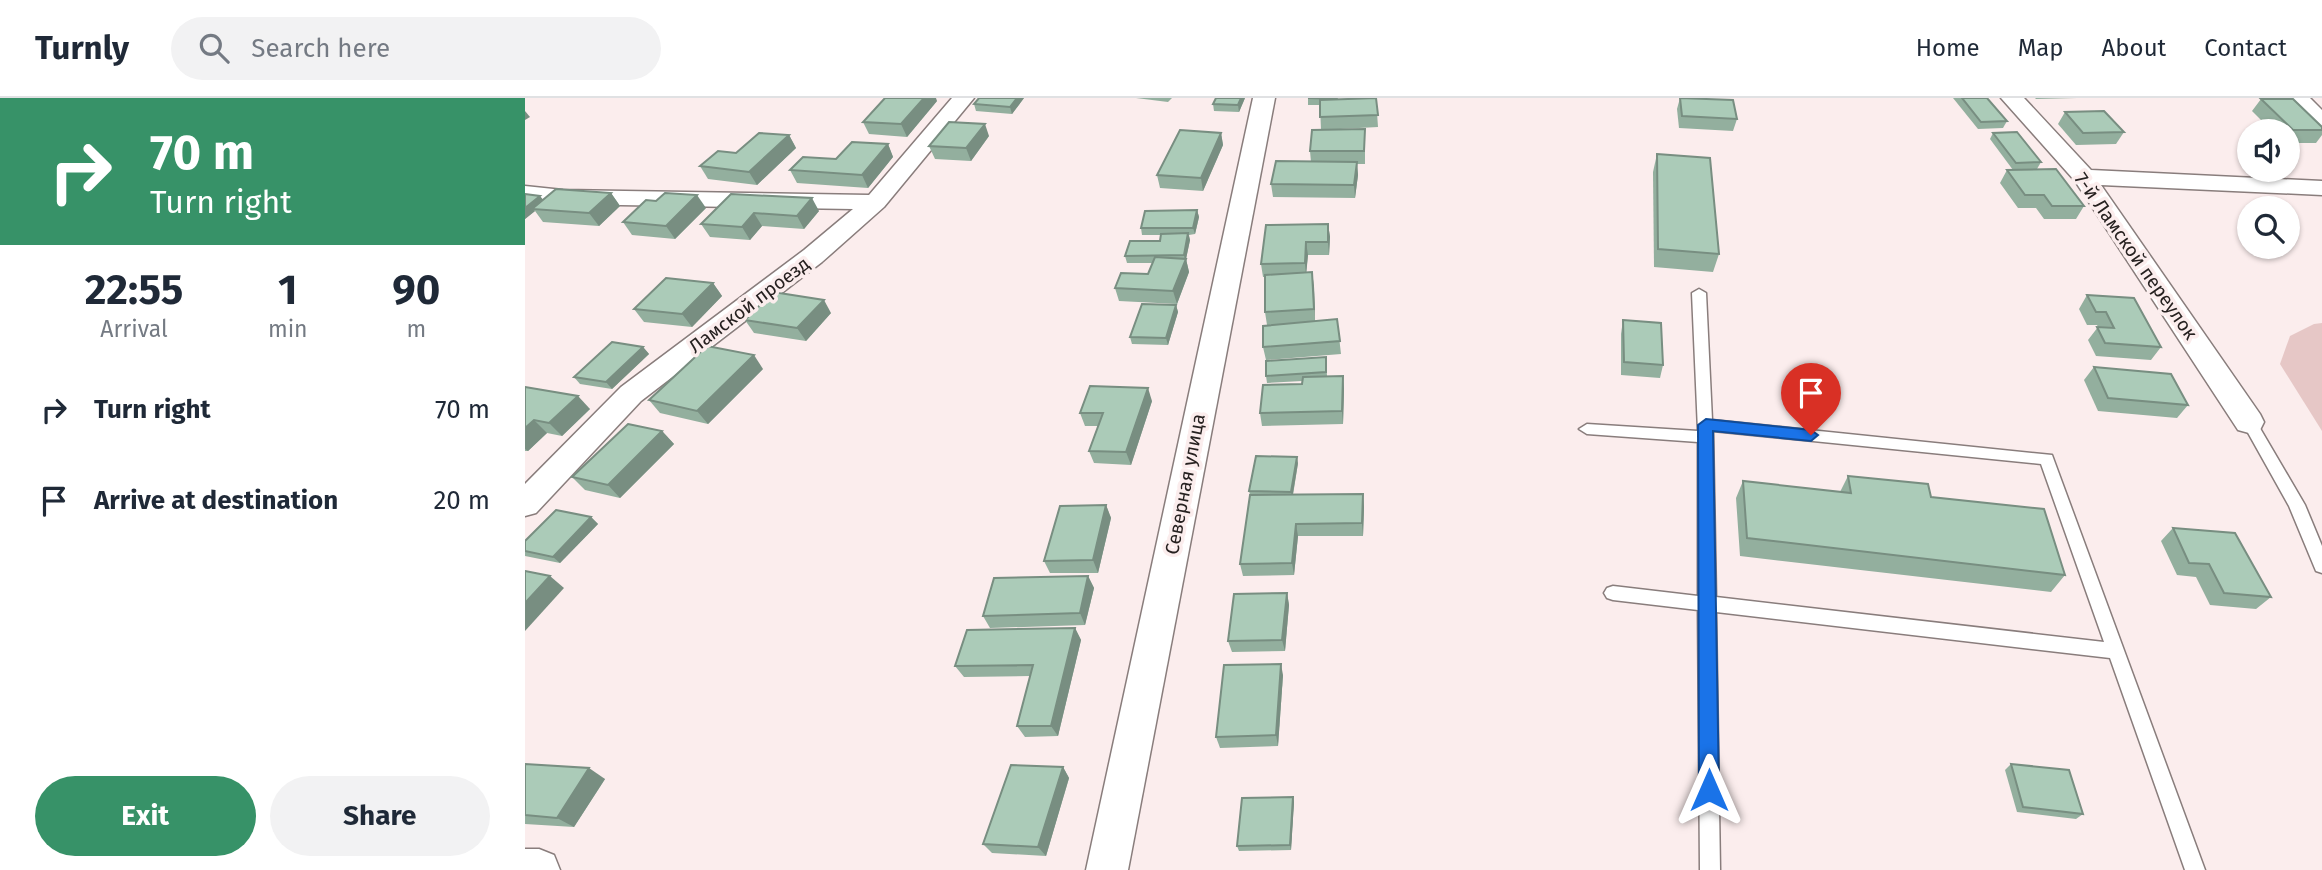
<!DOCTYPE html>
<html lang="en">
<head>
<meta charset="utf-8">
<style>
  :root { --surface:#fff; --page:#f2f2f3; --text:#1f2937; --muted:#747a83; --line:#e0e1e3; --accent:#379268 }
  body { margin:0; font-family:"Fira Sans",sans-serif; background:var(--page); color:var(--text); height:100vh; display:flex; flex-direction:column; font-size:26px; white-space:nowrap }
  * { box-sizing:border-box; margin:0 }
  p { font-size:23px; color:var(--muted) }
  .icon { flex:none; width:38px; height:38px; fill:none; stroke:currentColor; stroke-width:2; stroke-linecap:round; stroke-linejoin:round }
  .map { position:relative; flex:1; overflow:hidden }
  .details { display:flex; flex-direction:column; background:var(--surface); width:525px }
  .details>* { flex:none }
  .hud { background:#379268; color:#fff; overflow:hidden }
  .tools { position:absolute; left:1712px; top:21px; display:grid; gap:14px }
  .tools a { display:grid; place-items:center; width:63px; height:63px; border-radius:50%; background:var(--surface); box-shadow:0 2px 5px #0004; font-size:35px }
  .pin { position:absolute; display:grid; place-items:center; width:60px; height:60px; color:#fff; margin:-72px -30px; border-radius:50% 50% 50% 0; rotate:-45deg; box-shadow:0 0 7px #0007 }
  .pin .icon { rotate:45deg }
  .me { position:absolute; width:77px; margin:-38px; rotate:0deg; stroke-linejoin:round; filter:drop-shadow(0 0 5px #0008) }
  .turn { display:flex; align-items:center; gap:24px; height:147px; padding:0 35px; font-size:32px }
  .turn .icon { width:91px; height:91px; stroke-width:2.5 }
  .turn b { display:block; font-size:49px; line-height:60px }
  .eta { display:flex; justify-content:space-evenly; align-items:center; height:119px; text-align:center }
  .eta b { font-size:42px; font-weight:700; line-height:49px }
  .cta { display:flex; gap:14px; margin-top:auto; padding:14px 35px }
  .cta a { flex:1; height:80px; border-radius:42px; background:var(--accent); color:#fff; font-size:28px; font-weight:700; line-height:80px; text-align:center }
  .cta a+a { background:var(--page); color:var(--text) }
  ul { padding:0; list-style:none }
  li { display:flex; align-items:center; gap:21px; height:91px; padding:0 35px }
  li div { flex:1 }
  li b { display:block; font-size:26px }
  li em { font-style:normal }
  header { display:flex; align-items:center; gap:42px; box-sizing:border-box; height:98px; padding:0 35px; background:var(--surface); border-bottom:2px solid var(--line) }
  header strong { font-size:33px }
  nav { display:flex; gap:38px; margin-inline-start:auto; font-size:24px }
  .search { width:490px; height:63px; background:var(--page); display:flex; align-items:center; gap:18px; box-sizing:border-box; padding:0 24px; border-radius:38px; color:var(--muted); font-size:26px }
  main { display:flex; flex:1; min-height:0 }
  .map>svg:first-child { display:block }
</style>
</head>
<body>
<header>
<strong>Turnly</strong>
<div class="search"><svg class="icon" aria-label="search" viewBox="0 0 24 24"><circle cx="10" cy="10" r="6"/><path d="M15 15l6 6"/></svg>Search here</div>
<nav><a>Home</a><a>Map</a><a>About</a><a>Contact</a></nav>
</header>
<main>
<section class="details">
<div class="hud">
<div class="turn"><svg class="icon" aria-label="right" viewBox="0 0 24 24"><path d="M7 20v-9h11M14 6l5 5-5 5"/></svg><div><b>70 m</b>Turn right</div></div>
</div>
<div class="eta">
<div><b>22:55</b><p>Arrival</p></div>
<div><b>1</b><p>min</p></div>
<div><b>90</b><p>m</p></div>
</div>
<ul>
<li><svg class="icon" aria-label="right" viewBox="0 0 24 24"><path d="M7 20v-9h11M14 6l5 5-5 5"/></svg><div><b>Turn right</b></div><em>70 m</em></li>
<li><svg class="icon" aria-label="arrive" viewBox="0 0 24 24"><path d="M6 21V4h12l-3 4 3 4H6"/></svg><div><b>Arrive at destination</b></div><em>20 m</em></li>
</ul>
<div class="cta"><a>Exit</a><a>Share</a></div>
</section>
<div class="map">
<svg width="1797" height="772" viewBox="0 0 1797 772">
  <rect width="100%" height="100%" fill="#fbeded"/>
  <polygon fill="#e6c7c6" points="1797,225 1797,333 1755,266 1765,238 1789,226"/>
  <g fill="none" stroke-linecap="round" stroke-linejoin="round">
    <defs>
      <g id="service">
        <path d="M1174 191 1181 195 1187 322 1527 357 1680 772H1660L1585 560 1191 514 1195 772H1175L1173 512 1088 502 1082 500 1079 495 1082 490 1088 488 1173 498V344L1062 336 1054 331 1062 326 1173 333 1167 195ZM1188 333 1516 366 1579 544 1191 499Z"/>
        <polygon points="1724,319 1729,320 1780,407 1797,448 1797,475 1791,473 1764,408 1717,324"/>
      </g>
      <g id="minor">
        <polygon points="427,0 449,0 359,109 297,164 116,303 11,415 0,418 0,386 96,289 279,152 328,111 38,106 0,102 0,88 38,92 344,97"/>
        <polygon points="728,0 750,0 603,772 561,772"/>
        <polygon points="1476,0 1499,0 1566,72 1797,83 1797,97 1576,87 1735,316 1739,324 1735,332 1724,335 1713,332 1550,83"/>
        <polygon points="1762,0 1785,0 1797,12 1797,31 1789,29"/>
        <polygon points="0,751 14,751 29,757 35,772 0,772"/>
      </g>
    </defs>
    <use href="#service" stroke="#897d7c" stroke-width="3"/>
    <use href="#minor" stroke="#897d7c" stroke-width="3"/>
    <use href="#service" fill="#fff" fill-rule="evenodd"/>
    <use href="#minor" fill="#fff" fill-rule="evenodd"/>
  </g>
  <g fill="#93af9e">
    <polygon points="499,0 487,16 451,13 449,6"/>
    <polygon points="611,0 647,0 643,4"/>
    <polygon points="720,0 714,14 689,13 688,6"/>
    <polygon points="783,0 813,1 851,0 853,29 796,32 795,7 783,7"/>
    <polygon points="1155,0 1212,21 1208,33 1154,30 1152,11"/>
    <polygon points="1428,0 1462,0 1482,23 1478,30 1453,31"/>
    <polygon points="1510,0 1552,0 1511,1"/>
    <polygon points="1736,1 1797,29 1797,37 1791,45 1762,45 1762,33 1747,33 1727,13"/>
    <polygon points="412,3 382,39 344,36 338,24"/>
    <polygon points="1540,14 1599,34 1591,46 1551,47 1533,26"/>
    <polygon points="840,31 840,66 832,66 833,77 830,100 748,99 746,86 786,64 785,53"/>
    <polygon points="696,35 698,47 678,93 635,90 632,77"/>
    <polygon points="1468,35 1516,64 1512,71 1488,72 1465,41"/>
    <polygon points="264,37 271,50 232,87 183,81 175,68"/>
    <polygon points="464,38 446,63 410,61 404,48"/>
    <polygon points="363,46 368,59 343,90 272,85 265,72 311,61"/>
    <polygon points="1132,56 1194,156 1188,174 1129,169 1128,74"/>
    <polygon points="1482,72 1559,108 1551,121 1519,121 1511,110 1493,110 1475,85"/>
    <polygon points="86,95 95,108 74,128 18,124 10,113 0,121 0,96 18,102"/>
    <polygon points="206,96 294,113 279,131 237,128 225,142 185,139 176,126"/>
    <polygon points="181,110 150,141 107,137 98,124"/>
    <polygon points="672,112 674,119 670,136 664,137 665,142 661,161 664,174 652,206 594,203 590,190 623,176 628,165 602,165 600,158 635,143 636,137 617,137 616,130"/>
    <polygon points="803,126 805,139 804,157 783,157 781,175 789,188 790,223 812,221 816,256 741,262 738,249 742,227 740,214 740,179 738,179 736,166"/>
    <polygon points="188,185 197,198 167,229 119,224 109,211"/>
    <polygon points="1562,197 1636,249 1626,262 1571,258 1563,242 1573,229 1572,227 1562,227 1554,211"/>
    <polygon points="651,207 653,214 643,247 607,246 605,239"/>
    <polygon points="306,215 281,243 229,235 220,222"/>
    <polygon points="1098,222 1138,267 1135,280 1096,277 1096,236"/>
    <polygon points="118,249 124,256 87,291 55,286 49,279"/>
    <polygon points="801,259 802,278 818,278 819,291 818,326 737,328 735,315 777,286 777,283 742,285 741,278"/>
    <polygon points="1569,269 1663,307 1652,320 1573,313 1559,282"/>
    <polygon points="238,271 183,326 135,315 124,302"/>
    <polygon points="0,289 65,311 37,338 22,335 3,353 0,353"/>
    <polygon points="627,303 606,367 569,365 564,353 573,328 560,328 555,315"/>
    <polygon points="137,333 149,346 95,400 60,392 47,379"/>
    <polygon points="773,365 768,397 838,396 839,409 838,438 773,438 769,477 718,478 715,466 725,397 724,393"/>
    <polygon points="1323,378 1406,399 1540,477 1526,494 1215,458 1211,400 1218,383 1315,394"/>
    <polygon points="581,407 586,420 573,475 525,475 519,463"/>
    <polygon points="66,419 73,426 35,465 0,458 0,443"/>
    <polygon points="1648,430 1746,499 1731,511 1685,507 1671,479 1652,477 1636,443"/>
    <polygon points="563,478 569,490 560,527 465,530 458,518"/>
    <polygon points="762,495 764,507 760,553 707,554 703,543"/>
    <polygon points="550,530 556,542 533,638 500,639 492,628 505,578 439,579 430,568"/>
    <polygon points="758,577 753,648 695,650 691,639"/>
    <polygon points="0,666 80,681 49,729 0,726"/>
    <polygon points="1486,666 1558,716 1551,721 1492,714 1480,672"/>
    <polygon points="538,669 544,680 521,758 467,755 458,746"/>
    <polygon points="768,699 769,704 766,752 714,753 712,748"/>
  </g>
  <g fill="#788e81">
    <polygon points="399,0 411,0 412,3 382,39 376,26"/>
    <polygon points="492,0 499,0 487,16 485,9"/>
    <polygon points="716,0 720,0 714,14 713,7"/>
    <polygon points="0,13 5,19 0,22"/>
    <polygon points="460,26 464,38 446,63 441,50"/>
    <polygon points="696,35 698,47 678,93 676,80"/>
    <polygon points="264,37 271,50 232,87 224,74"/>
    <polygon points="363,46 368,59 343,90 337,77"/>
    <polygon points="832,64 833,77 830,100 829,87"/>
    <polygon points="86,95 95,108 74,128 64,115"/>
    <polygon points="172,97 181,110 150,141 141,128"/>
    <polygon points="15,98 21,105 7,111 10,113 0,121 0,110"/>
    <polygon points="287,100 294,113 279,131 272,118"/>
    <polygon points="672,112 674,119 670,136 668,130"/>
    <polygon points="229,115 237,128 225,142 217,129"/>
    <polygon points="803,126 805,139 804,157 803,144"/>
    <polygon points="663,135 665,142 661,161 664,174 652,206 648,193 660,163 659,157"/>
    <polygon points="781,144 783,157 781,178 780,165"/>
    <polygon points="787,174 789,188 790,224 789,211"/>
    <polygon points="188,185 197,198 167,229 157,216"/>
    <polygon points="299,202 306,215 281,243 272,230"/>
    <polygon points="651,207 653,214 643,247 641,240"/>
    <polygon points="118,249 124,256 87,291 81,284"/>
    <polygon points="229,257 238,271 183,326 172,313"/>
    <polygon points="818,278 819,291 818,326 817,313"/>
    <polygon points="623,290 627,303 606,367 601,354"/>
    <polygon points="53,298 65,311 37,338 24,325"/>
    <polygon points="9,322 22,335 3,353 0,351 0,330"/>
    <polygon points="137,333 149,346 95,400 83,387"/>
    <polygon points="772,359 773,365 767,401 766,394"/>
    <polygon points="838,396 839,409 838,438 837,425"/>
    <polygon points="581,407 586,420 573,475 568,462"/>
    <polygon points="66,419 73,426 35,465 28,459"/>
    <polygon points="771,426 773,438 769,477 767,465"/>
    <polygon points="25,478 39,490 0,533 0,505"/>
    <polygon points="563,478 569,490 560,527 555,515"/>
    <polygon points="762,495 764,507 760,553 757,542"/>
    <polygon points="550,530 556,542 533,638 526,628"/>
    <polygon points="756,566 758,577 753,648 751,637"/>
    <polygon points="538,669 544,680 521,758 513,749"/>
    <polygon points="64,670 80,681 49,729 32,720"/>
    <polygon points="768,699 769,704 766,752 765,747"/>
  </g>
  <g fill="#abcbb8" stroke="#788e81" stroke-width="2">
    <polygon points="360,0 399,0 376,26 338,24"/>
    <polygon points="454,0 492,0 485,9 449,6"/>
    <polygon points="691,0 716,0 713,7 688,6"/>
    <polygon points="783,0 812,0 811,1"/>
    <polygon points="851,0 853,17 795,19 795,2"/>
    <polygon points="1155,0 1208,2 1212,21 1157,18"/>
    <polygon points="1437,0 1462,0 1482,23 1456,24"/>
    <polygon points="1736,1 1768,1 1797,29 1797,32 1768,32"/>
    <polygon points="1579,13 1599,34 1558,35 1540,14"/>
    <polygon points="424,24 460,26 441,50 404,48"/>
    <polygon points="840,31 839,53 785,53 787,32"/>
    <polygon points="655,32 696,35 676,80 632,77"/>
    <polygon points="1492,34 1516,64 1491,65 1468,35"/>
    <polygon points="234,35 264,37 224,74 175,68 193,53 211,55"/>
    <polygon points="327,44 363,46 337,77 265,72 278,59 311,61"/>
    <polygon points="1132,56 1185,60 1194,156 1133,151"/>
    <polygon points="751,63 832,64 829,87 746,86"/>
    <polygon points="1531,71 1559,108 1527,108 1519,97 1500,97 1482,72"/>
    <polygon points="31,91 86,95 64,115 7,111"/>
    <polygon points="140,95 172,97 141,128 98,124 121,102 131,103"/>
    <polygon points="0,96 15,98 0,110"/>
    <polygon points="206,96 287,100 272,118 229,115 217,129 176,126"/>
    <polygon points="672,112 668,130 616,130 620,113"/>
    <polygon points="803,126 803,144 781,144 780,165 736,166 741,127"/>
    <polygon points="663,135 659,157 600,158 605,143 635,143 636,136"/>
    <polygon points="630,159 661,161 648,193 590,190 596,175 623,176"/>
    <polygon points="787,174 789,211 740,214 740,177"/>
    <polygon points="141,180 188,185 157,216 109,211"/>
    <polygon points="248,194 299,202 272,230 220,222"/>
    <polygon points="1562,197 1609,200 1636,249 1580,245 1572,229 1589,230 1581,214 1571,214"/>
    <polygon points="617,206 651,207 641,240 605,239"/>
    <polygon points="812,221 815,243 738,249 738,228"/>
    <polygon points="1098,222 1136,225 1138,267 1099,264"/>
    <polygon points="87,244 118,249 81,284 49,279"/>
    <polygon points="182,248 229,257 172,313 124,302"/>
    <polygon points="801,259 801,274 741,278 741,263"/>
    <polygon points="1569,269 1646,276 1663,307 1583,300"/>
    <polygon points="818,278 817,313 735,315 738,287 777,286 778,279"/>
    <polygon points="565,288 623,290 601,354 564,353 578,315 555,315"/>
    <polygon points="0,289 53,298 24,325 9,322 0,330"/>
    <polygon points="103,326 137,333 83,387 47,379"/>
    <polygon points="731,358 772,359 766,394 724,393"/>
    <polygon points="1323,378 1403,386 1406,399 1519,411 1540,477 1222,440 1218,383 1326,395"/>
    <polygon points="838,396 837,425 771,426 767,465 715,466 725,397"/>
    <polygon points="581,407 568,462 519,463 535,408"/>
    <polygon points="31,412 66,419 28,459 0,453 0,443"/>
    <polygon points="1648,430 1710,435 1746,499 1699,495 1684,466 1664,465"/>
    <polygon points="0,473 25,478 0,505"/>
    <polygon points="563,478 555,515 458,518 469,480"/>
    <polygon points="762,495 757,542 703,543 709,496"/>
    <polygon points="550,530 526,628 492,628 508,567 430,568 442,532"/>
    <polygon points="756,566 751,637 691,639 699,567"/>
    <polygon points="0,666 64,670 32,720 0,717"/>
    <polygon points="1486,666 1544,672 1558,716 1498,709"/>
    <polygon points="486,667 538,669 513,749 458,746"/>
    <polygon points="768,699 765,747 712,748 717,700"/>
  </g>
  <polygon fill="#1a73e8" stroke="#114b97" stroke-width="2" points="1181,321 1286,332 1293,337 1286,343 1188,333 1194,692 1191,699 1184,702 1177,699 1174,692 1173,327"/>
  <g text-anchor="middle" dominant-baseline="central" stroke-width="7" stroke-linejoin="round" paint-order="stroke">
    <g font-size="19" fill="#262120" stroke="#fbeded">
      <text transform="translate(1611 158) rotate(55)">7-й Ламской переулок</text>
      <text transform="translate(224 207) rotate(-37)">Ламской проезд</text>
      <text transform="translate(660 386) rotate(-79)">Северная улица</text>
    </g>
  </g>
</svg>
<div class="tools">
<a><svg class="icon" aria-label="sound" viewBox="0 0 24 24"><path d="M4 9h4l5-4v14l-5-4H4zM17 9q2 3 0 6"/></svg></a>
<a><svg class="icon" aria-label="search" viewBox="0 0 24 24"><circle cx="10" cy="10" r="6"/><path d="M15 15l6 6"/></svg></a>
</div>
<div class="pin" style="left:1286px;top:337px;background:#d93025"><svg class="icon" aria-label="arrive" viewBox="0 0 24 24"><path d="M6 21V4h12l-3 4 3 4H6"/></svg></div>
<svg class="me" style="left:1184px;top:692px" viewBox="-20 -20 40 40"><path d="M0-17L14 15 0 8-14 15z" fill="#1a73e8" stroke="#fff" stroke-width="4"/></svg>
</div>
</main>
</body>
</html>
